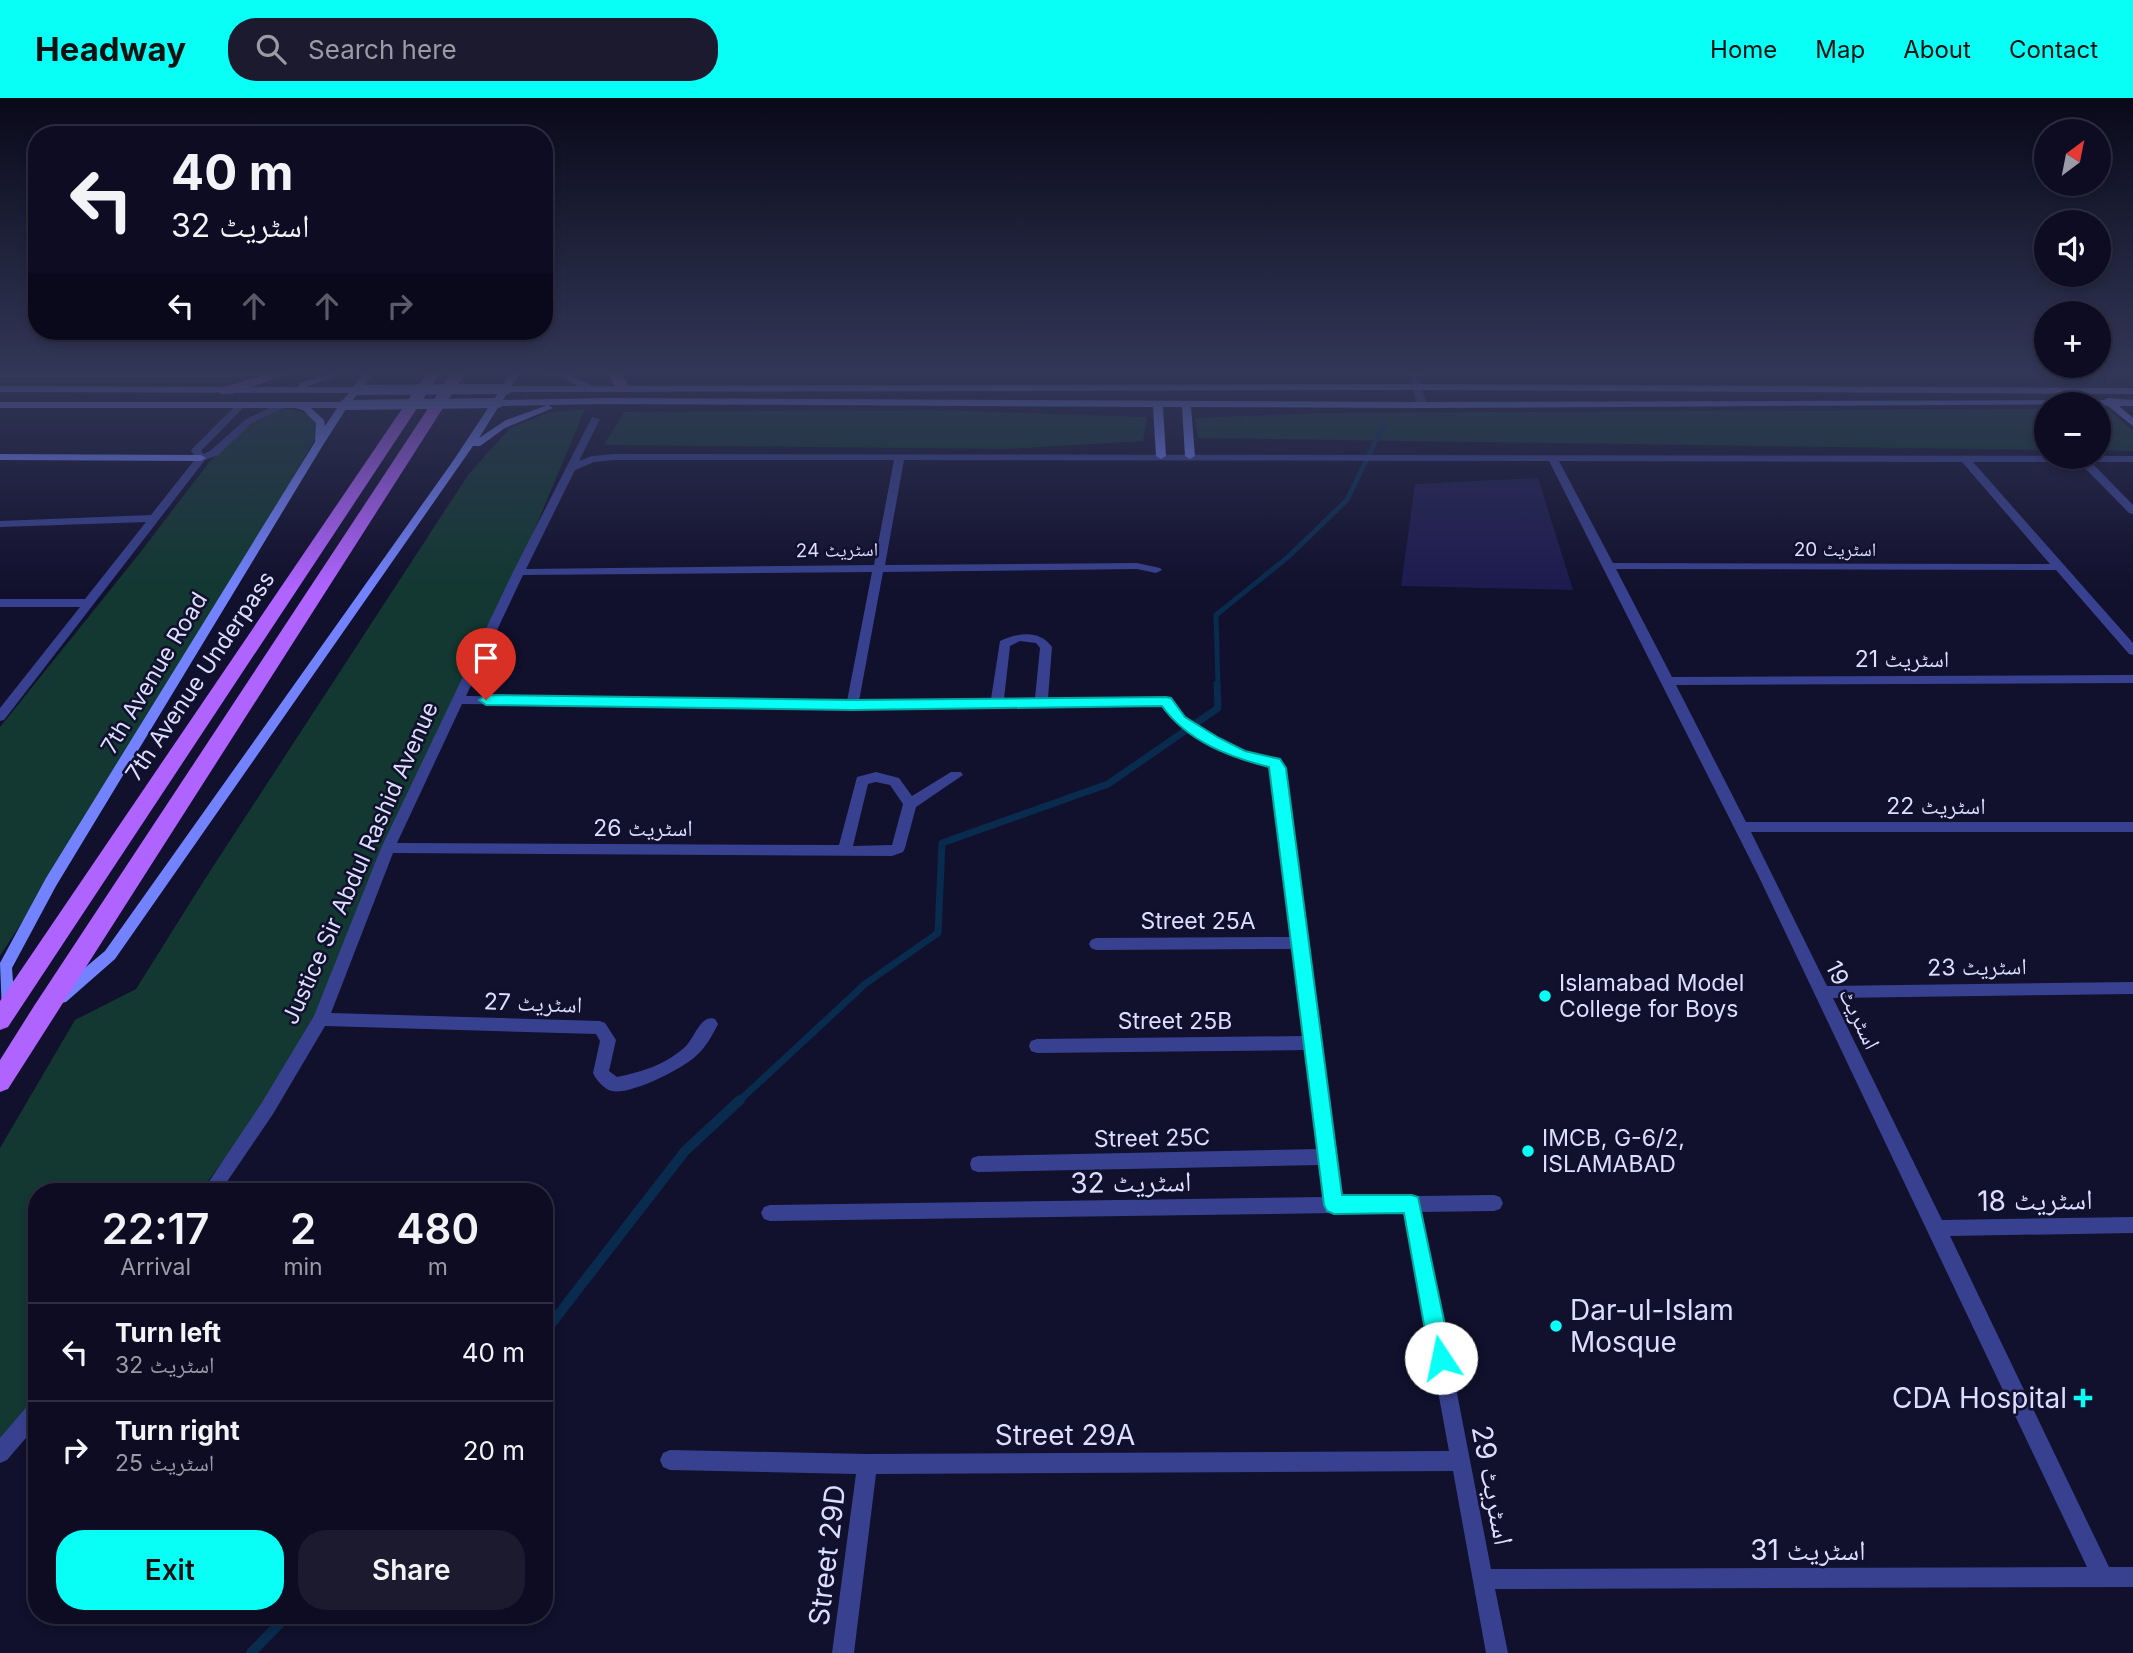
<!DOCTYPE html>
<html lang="en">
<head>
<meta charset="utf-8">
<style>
  :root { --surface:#0d0c22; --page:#1b1a2f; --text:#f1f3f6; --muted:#9a9ba5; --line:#2d2c40; --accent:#08fff6 }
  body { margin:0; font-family:Inter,"Noto Naskh Arabic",sans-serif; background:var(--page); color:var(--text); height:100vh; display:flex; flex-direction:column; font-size:26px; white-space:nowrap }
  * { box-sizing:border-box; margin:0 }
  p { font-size:23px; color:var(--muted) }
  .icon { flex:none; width:38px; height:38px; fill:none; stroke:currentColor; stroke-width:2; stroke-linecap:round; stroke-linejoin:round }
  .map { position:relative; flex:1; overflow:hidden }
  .details { position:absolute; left:28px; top:1085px; width:525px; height:441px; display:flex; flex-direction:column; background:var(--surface); border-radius:28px; box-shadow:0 4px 10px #0003,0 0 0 2px var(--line) }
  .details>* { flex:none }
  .guide { position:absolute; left:28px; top:28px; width:525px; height:214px; border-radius:28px; box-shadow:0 4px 10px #0003,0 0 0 2px var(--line); background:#0d0c22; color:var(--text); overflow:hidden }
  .needle { width:46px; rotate:32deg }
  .buttons { position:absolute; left:2034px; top:21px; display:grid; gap:14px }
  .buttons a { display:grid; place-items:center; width:77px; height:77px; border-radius:50%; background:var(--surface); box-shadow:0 4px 10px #0003,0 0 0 2px var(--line); font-size:35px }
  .pin { position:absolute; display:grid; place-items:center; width:60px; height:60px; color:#fff; margin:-72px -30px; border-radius:50% 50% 50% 0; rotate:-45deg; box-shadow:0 0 7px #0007 }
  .pin .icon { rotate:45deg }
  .me { position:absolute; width:77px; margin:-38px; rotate:349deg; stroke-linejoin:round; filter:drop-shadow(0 0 5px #0008) }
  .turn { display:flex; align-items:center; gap:24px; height:147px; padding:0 28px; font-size:32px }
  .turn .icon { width:91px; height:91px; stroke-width:2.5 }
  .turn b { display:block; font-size:49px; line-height:60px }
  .lanes { display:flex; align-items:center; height:66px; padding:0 28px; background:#0003; justify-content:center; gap:35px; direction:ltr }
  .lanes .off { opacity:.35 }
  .eta { display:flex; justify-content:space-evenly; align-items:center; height:119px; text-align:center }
  .eta b { font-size:42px; font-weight:600; line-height:49px }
  .action { display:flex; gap:14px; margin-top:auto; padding:14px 28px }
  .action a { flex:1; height:80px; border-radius:28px; background:var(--accent); color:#111; font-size:28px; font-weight:600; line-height:80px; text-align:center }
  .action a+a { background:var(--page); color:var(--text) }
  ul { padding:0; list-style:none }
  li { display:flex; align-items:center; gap:21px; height:98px; padding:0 28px; border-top:2px solid var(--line) }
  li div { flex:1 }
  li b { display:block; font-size:26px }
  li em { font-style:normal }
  header { display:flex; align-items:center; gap:42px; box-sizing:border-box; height:98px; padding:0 35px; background:var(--accent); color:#111 }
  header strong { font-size:33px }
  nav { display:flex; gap:38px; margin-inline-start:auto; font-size:24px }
  .search { width:490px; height:63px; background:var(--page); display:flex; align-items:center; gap:18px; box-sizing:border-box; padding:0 24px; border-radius:28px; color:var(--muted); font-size:26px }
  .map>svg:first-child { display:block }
</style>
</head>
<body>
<header>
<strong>Headway</strong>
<div class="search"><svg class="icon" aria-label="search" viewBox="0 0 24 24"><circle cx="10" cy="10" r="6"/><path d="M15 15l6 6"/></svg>Search here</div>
<nav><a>Home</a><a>Map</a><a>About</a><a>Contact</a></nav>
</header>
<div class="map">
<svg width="2133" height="1555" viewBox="0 0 2133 1555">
  <rect width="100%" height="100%" fill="#11102d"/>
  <g fill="#123831">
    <path d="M281 310 301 313 321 324 315 341C216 517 111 689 0 858V629L139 456 210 363 237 337 257 322Z"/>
    <polygon points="585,311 506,500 292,970 200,1094 37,1094 37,1301 0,1343 0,1050 75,922 136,891 203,784 468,377 510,330 548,315"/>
    <polygon points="2046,311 2046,352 1198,340 1195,320 1322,315"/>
    <polygon points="2098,311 2108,311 2133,333 2133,353 2098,352"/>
    <polygon points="933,312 1147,319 1143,343 1007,351 604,347 624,314"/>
  </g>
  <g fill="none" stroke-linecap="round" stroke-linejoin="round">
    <polyline stroke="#082b4e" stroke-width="5" points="1218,588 1216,517 1288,459 1347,402 1384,326"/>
    <polyline stroke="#082b4e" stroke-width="7" points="738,1004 865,886 938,835 942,745 1108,686 1218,610 1217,586"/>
    <g stroke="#082b4e" stroke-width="10">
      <polyline points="544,1235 685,1053 740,1002"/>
      <polyline points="251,1555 288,1517"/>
    </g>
  </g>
  <polygon fill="#1e1b4f" points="1538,380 1573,492 1401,488 1415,386"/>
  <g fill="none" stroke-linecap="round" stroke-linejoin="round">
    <g fill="#38418f" fill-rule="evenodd">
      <polygon points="0,274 264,274 259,277 231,280 0,280"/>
      <polygon points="1407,274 1416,274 1427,307 1425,309 1417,307"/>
      <polygon points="282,304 285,305 285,309 252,325 218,357 205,362 4,622 0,623 0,610 80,509 0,509 0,501 85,501 146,424 0,429 0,423 151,417 196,360 191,353 192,351 237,306 245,308 201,353 203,356 210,353 246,321"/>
      <path d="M592 319 600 321 579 363 592 358 614 356 2133 358V364H2091L2133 407V416L2129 415 2079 364H1973L2133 545V557L2129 556 2056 472 1616 471 1672 579 2133 577V585L1676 587 1746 724H2133V734H1751L1827 888 2133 884V896L1833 900 1942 1122 2133 1119V1135L1950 1138 2109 1469H2133V1489L1495 1491 1508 1555H1486L1453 1373 876 1376 854 1555H832L856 1376 670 1372 663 1369 660 1362 663 1355 670 1352 867 1356 1449 1353 1405 1114 770 1123 764 1121 761 1115 764 1109 770 1107 1324 1099 1321 1067 978 1074 972 1072 970 1066 972 1060 978 1058 1319 1051 1307 952 1037 955 1031 953 1029 948 1031 943 1037 941 1305 938 1294 851 1096 852 1091 850 1089 846 1091 842 1096 840 1293 839 1273 672C1262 665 1248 663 1235 659 1206 649 1181 632 1163 607L852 611 462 606 397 745 839 747 857 679 876 674 899 680 912 698 951 674H961L963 677 916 709 905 750 903 754 892 758 393 755 331 915 600 923 605 925 616 942 609 973 617 979C642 974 667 966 686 948 695 939 701 916 715 921L718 926C712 938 706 949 696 958 682 971 631 997 612 993 605 992 596 982 593 975L600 943 596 936 325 928 273 1016 220 1094H202L261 1006 314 918 381 750 513 474ZM614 362H894L874 467 526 471 575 372 594 364ZM904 362 1549 363 1758 777 2087 1469 1491 1471 1422 1114 1494 1113 1500 1111 1503 1105 1500 1099 1494 1097 1342 1099 1285 670C1275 655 1251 656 1235 650 1209 639 1187 623 1170 600H1048L1052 549C1039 531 1018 535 1000 543L991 601 859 603 883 474 1137 471 1156 475 1162 472 1160 470 1137 465 885 467ZM1559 363 1962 364 2050 466 1613 465ZM872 474 847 603 466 598 523 477ZM1020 543 1036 545 1040 550 1035 600 1004 601 1010 548ZM876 684 890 687 903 706 892 747 853 748 868 686Z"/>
      <polygon points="37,1303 37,1327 7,1362 0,1365 0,1340 30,1305"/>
    </g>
    <g fill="#7383ff" fill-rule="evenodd">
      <path d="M335 274H348L305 289H353L365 274H375L348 308 323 347 56 788 12 870 15 910 12 915 7 916 2 915 0 865 46 780 315 344 316 325 303 312 295 310H0V304H341L349 295 0 294V288L299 289V285ZM311 310H337L325 328 324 322Z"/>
      <polygon points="512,274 521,274 512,288 579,288 550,274 562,274 593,288 1416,286 2133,290 2133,296 1416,292 508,294 503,302 605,300 1422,304 2104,302 2108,300 2133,302 2133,308 2119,308 2133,320 2133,328 2108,308 2098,306 1422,310 1191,309 1195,358 1190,361 1185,358 1182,309 1163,309 1166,358 1161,361 1156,358 1153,309 605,306 499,308 479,340 506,322 548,307 553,310 505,330 480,348 473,348 115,861 66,904 61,905 56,904 53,899 56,894 105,853 453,363"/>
      <polygon points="0,356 201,357 206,360 201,363 0,362"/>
    </g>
    <g fill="#af63ff" fill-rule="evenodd">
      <polygon points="274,274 294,274 231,296 221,296 219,293 221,290"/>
      <polygon points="427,274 441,274 8,929 0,932 0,903"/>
      <polygon points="452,274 466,274 8,991 0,994 0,962 34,908"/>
      <polygon points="550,274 567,274 561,278 551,278"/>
      <polygon points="607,274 621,274 630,291 628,294 618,294"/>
    </g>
    <g stroke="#7383ff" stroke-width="10">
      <polyline points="356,292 507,291"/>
      <polyline points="344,307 498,305"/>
    </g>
  </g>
  <linearGradient id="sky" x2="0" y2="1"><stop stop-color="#090919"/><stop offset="0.56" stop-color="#323757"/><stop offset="1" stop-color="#323757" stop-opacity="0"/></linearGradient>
  <rect width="2133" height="491" fill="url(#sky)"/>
  <path fill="#08fff6" stroke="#05a6a0" stroke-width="2" d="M486 597 852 602 1166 599 1171 600 1185 619 1219 640 1245 653 1280 661 1286 670 1342 1097H1412L1418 1099 1452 1260 1448 1268 1441 1271 1433 1268 1430 1260 1404 1115 1334 1116 1327 1113 1324 1107 1269 669C1229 659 1187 643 1162 608L852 612 486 607 479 602Z"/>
  <g fill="#08fff6" stroke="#11102d" stroke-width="2.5">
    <circle cx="1545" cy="898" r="7"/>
    <circle cx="1528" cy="1053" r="7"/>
    <circle cx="1556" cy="1228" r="7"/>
    <path d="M2079.5 1289.5h7v7h7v7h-7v7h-7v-7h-7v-7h7z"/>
  </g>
  <g text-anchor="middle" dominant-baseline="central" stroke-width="5" stroke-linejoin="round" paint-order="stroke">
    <g font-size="19" fill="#dcddff" stroke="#11102d">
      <text x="1835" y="451">اسٹریٹ 20</text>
      <text transform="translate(837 452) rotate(-1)">اسٹریٹ 24</text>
    </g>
    <g font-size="23" fill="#dcddff" stroke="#11102d">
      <text x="1902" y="561">اسٹریٹ 21</text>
      <text transform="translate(154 575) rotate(-59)">7th Avenue Road</text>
      <text transform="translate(200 578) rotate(-56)">7th Avenue Underpass</text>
      <text x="1936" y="708">اسٹریٹ 22</text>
      <text x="643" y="730">اسٹریٹ 26</text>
      <text transform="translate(360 765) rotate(-66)">Justice Sir Abdul Rashid Avenue</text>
      <text x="1198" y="823">Street 25A</text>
      <text transform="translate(1977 869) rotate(-1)">اسٹریٹ 23</text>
      <text transform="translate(533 905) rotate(2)">اسٹریٹ 27</text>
      <text transform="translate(1853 907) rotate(64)">اسٹریٹ 19</text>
      <text x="1175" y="923">Street 25B</text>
      <text transform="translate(1152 1040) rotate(-1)">Street 25C</text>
    </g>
    <g font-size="23" fill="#dcddff" stroke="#11102d" text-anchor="start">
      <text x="1559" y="885">Islamabad Model<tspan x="1559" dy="26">College for Boys</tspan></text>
      <text x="1542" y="1040">IMCB, G-6/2,<tspan x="1542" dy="26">ISLAMABAD</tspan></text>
    </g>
    <g font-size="28" fill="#dcddff" stroke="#11102d">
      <text transform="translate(1131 1084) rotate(-1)">اسٹریٹ 32</text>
      <text transform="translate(2035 1102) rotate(-1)">اسٹریٹ 18</text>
      <text x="1065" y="1337">Street 29A</text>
      <text transform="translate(1493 1387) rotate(79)">اسٹریٹ 29</text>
      <text x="1808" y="1452">اسٹریٹ 31</text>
      <text transform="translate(827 1457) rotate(-83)">Street 29D</text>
    </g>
    <g font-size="28" fill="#dcddff" stroke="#11102d" text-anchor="start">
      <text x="1570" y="1212">Dar-ul-Islam<tspan x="1570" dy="32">Mosque</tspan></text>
      <text x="2067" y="1300" text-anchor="end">CDA Hospital</text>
    </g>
  </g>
</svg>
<div class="buttons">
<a><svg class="needle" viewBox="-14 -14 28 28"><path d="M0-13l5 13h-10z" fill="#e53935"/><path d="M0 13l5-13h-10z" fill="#9a9ba5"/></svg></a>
<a><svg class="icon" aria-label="sound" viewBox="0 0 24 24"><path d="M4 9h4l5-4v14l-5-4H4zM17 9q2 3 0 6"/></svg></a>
<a>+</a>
<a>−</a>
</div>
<div class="pin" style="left:486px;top:602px;background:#d93025"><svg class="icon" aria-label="arrive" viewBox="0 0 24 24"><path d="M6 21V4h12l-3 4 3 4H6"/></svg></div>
<svg class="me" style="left:1441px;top:1260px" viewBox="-20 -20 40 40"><circle r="19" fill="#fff"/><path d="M0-13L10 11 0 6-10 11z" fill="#08fff6"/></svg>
<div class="guide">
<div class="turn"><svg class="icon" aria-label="left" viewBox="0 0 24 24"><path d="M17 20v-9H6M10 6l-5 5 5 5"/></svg><div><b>40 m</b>اسٹریٹ 32</div></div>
<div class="lanes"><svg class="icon" aria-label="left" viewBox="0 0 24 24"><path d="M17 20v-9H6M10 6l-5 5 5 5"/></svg><svg class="icon off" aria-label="ahead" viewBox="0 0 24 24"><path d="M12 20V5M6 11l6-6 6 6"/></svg><svg class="icon off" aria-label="ahead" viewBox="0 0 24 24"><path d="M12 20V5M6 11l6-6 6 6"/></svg><svg class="icon off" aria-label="right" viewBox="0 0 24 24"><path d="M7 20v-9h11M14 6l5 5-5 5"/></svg></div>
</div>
<section class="details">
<div class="eta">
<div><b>22:17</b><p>Arrival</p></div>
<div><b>2</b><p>min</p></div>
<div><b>480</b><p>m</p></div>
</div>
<ul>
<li><svg class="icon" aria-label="left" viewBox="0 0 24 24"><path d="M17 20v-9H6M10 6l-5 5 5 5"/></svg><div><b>Turn left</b><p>اسٹریٹ 32</p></div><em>40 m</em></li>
<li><svg class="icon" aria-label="right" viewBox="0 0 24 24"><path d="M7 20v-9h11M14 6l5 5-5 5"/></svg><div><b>Turn right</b><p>اسٹریٹ 25</p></div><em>20 m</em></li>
</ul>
<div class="action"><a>Exit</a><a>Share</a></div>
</section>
</div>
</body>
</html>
